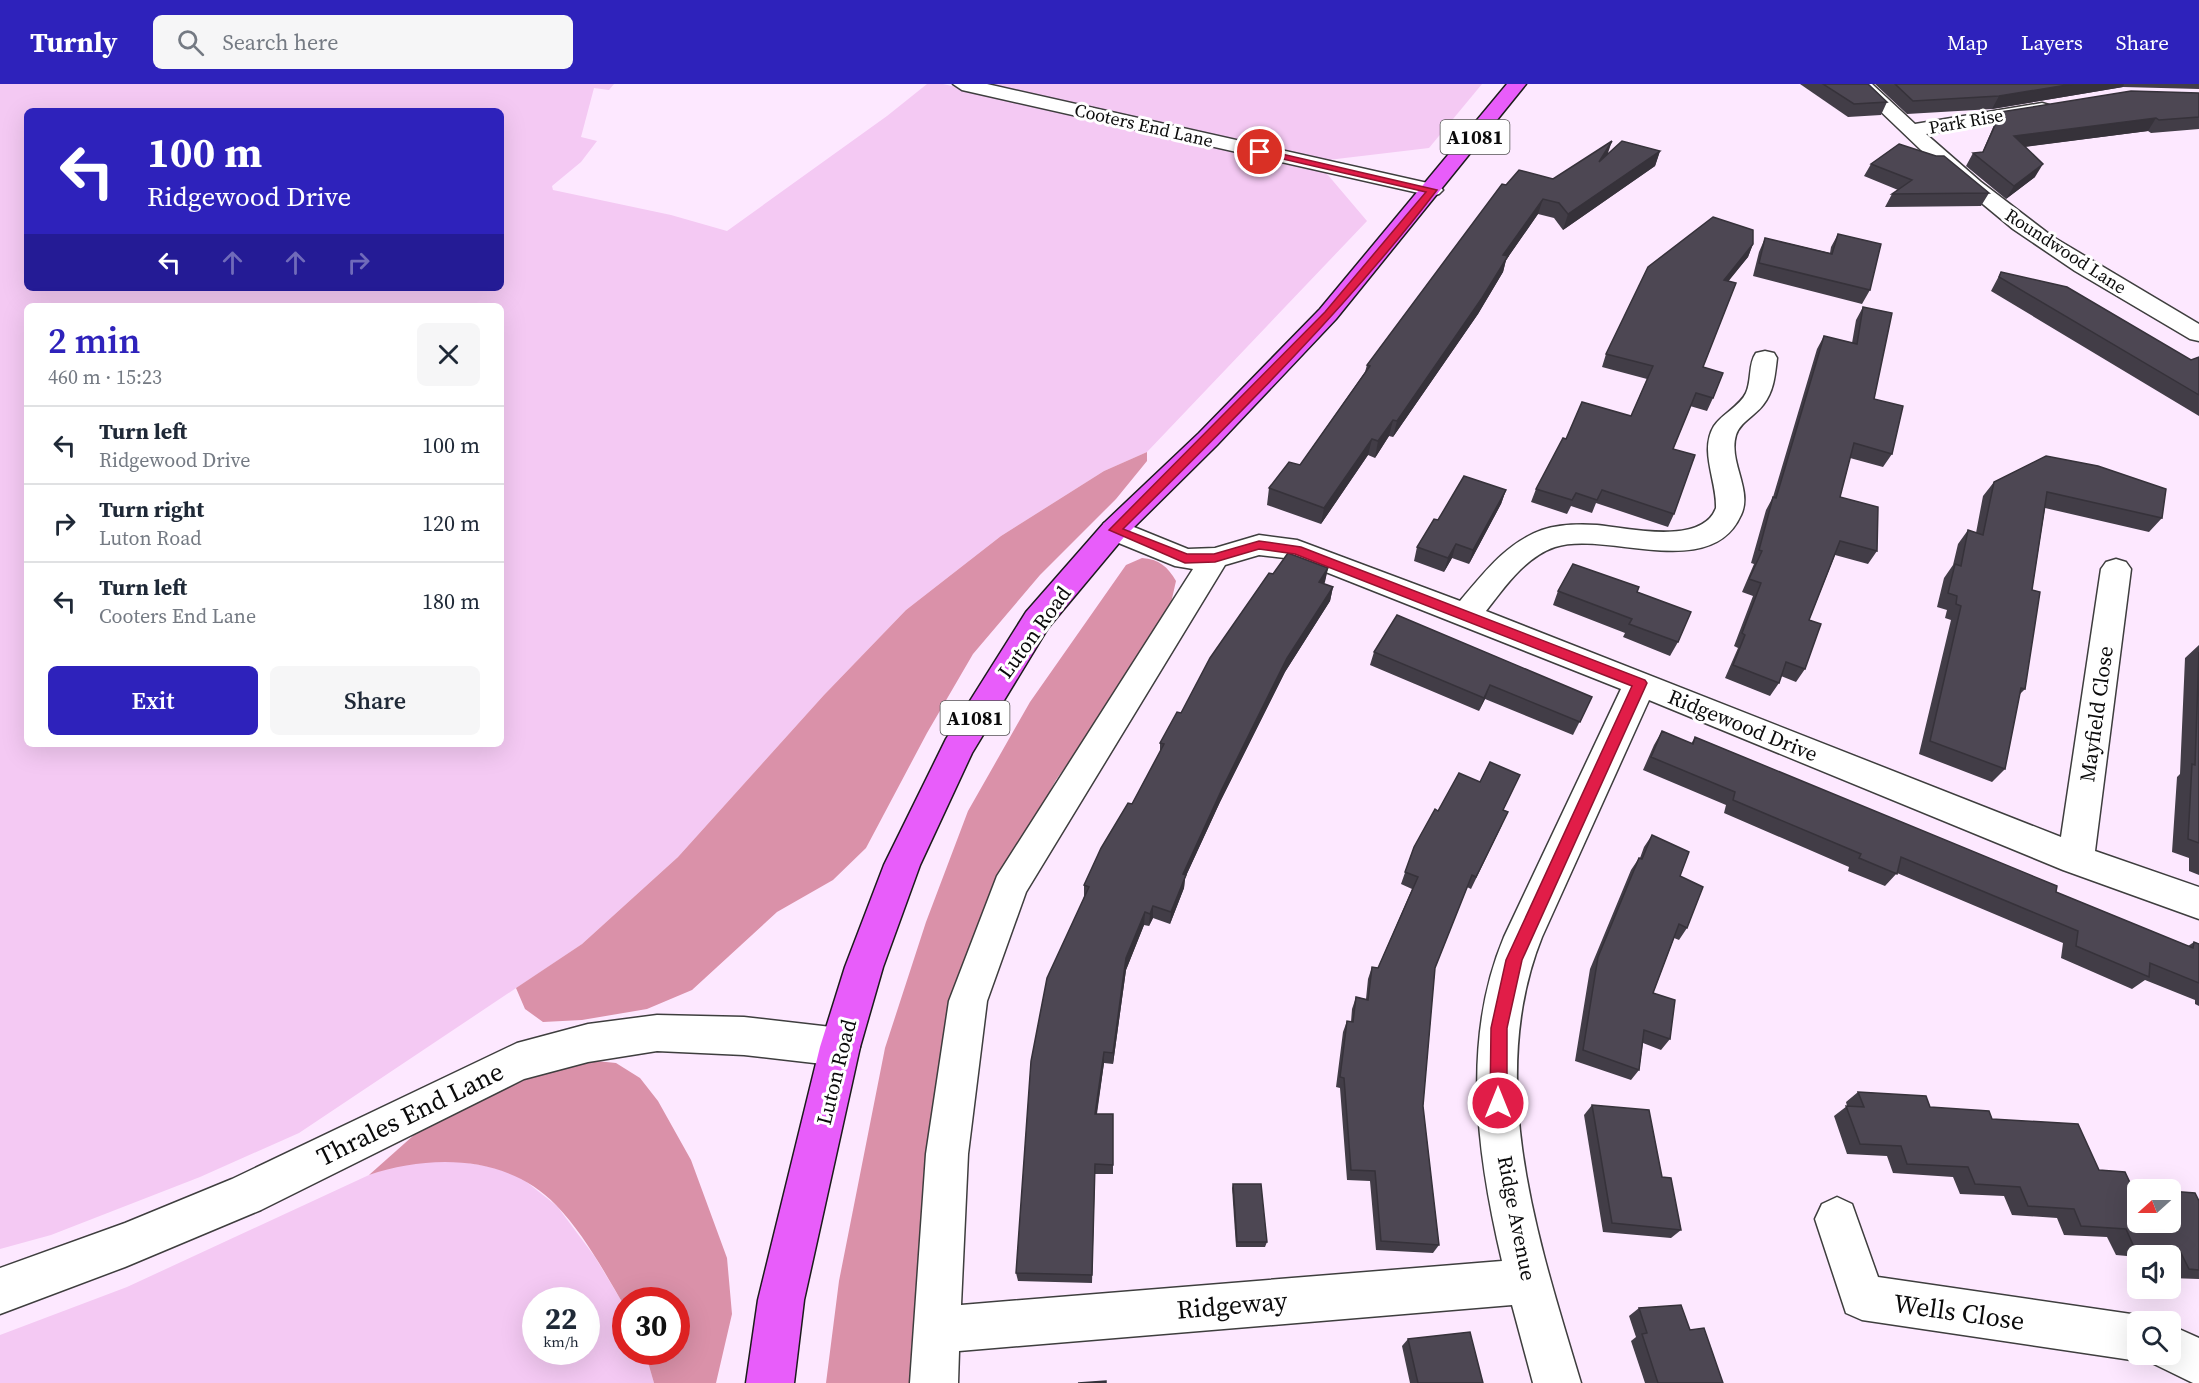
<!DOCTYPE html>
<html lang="en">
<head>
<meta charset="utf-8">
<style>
  :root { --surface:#fff; --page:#f6f6f7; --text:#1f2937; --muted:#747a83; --line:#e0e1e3; --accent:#2e22bb }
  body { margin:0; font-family:"Source Serif 4",serif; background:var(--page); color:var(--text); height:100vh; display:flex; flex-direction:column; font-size:22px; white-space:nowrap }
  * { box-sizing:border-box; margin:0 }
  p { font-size:20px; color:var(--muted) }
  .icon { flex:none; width:33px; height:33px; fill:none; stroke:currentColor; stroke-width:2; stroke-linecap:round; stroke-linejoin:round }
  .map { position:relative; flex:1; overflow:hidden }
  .drawer { position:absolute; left:24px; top:219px; width:480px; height:444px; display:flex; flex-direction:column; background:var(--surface); border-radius:9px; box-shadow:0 6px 24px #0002 }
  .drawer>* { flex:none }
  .guide { position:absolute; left:24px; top:24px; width:480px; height:183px; border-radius:9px; box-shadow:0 6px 24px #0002; background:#2e22bb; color:#fff; overflow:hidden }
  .needle { width:39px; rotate:249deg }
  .fabs { position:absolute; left:2127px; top:1095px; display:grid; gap:12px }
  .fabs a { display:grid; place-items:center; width:54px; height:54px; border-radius:9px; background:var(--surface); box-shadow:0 6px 24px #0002; font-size:30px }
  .speed { position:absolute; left:522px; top:1203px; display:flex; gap:12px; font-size:30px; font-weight:700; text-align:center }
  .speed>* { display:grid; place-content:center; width:78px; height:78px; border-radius:50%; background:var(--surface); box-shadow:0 6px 24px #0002; line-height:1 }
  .speed small { font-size:15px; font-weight:400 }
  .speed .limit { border:9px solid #d22; background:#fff; color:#111 }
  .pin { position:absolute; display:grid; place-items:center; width:51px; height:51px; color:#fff; margin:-26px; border:3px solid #fff; border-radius:50%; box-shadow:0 2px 6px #0007 }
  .me { position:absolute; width:66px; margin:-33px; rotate:0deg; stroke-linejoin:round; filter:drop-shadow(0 0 4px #0008) }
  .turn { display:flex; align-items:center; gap:21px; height:126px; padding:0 24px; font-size:27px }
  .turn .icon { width:78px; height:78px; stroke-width:2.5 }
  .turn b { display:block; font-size:42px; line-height:51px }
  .lanes { display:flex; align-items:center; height:57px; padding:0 24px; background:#0003; justify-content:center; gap:30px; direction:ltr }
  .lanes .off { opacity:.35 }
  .round { display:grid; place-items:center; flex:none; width:63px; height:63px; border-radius:9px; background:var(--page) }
  .summary { display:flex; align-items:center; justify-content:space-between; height:102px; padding:0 24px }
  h1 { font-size:36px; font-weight:600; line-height:45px; color:var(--accent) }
  .action { display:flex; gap:12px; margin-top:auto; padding:12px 24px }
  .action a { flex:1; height:69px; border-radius:9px; background:var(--accent); color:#fff; font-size:24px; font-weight:600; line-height:69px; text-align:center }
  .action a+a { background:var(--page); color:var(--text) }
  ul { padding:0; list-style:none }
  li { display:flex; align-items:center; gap:18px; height:78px; padding:0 24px; border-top:2px solid var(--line) }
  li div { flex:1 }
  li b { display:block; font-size:22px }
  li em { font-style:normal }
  header { display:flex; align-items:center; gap:36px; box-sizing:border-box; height:84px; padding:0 30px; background:var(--accent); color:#fff }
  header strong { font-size:28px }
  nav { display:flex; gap:33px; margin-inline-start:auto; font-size:21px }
  .search { width:420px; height:54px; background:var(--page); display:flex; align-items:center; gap:15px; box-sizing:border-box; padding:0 21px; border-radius:9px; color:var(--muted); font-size:22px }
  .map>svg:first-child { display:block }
</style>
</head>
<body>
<header>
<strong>Turnly</strong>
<div class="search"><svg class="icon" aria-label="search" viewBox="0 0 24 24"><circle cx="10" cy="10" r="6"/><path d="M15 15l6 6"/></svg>Search here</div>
<nav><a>Map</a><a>Layers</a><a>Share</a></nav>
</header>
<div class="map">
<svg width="2199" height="1299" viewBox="0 0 2199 1299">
  <rect width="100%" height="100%" fill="#fde8ff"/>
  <g fill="#f4c9f3" fill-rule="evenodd">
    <path d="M0 0H614L609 6 594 4 581 53 597 57 581 78 552 102 553 106 671 131 727 147 887 32 927 0H943L1322 84 1367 137 1147 368 1104 387 1001 452 906 526 824 611 678 773 582 860 299 1049 200 1093 51 1151 0 1165ZM27 27H501V204H27ZM27 222H501V660H27Z"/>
    <polygon points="974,0 1482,0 1429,64 1328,76"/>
    <path d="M417 1078H463L491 1083 519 1092 557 1122 595 1173 625 1223 626 1268H645L654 1299H0V1251L127 1203 369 1091 396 1081ZM536 1216H586V1268H536Z"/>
  </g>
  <g fill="#da91a9">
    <polygon points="1147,368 1147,377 1116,415 1040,491 973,570 927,649 866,764 833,796 777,828 692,906 647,925 582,936 543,938 525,925 516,904 582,860 678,773 824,611 906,526 1001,452 1104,387"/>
    <path d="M1142 474C1159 475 1168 483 1176 497L1166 541 1056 696 995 808 921 1299H826L839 1197 885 964 926 838 968 727 1030 618 1126 481Z"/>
    <path d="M586 976 616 979 640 994 658 1017 691 1076 727 1174 732 1230 716 1299H654L645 1268H676V1216H626L625 1223C605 1189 584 1150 556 1121 508 1071 431 1070 369 1091L423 1043 543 985Z"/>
  </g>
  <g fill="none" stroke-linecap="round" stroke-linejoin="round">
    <defs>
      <g id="minor">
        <polygon points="953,0 987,0 1432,100 1439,102 1443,106 1439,110 1432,112 962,6"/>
        <polygon points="1852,0 1872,0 1915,40 2042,19 2049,21 2052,25 2042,31 1926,50 1981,98 2053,153 2199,240 2199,257 2190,255 2075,187 2013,145 1943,87"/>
        <path d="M1765 267 1774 269 1777 274C1775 291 1774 307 1763 321 1756 331 1740 338 1736 351 1728 378 1753 406 1741 431 1711 499 1606 446 1555 463 1525 473 1504 504 1486 527L2061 753 2101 485 2106 478 2116 475 2126 478 2131 485 2095 767 2199 803V835L2063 786 1649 616 1542 853C1484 997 1539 1159 1581 1299H1533L1512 1221 959 1267 958 1299H910L926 1070 949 917 997 792 1193 485 1175 482 1104 453 1100 446 1104 439 1114 436 1124 439 1188 465 1215 464 1259 451 1297 456 1460 517C1484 489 1506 459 1542 446 1560 440 1579 440 1597 441 1628 444 1702 462 1716 424 1717 397 1699 367 1714 342 1722 330 1740 322 1746 309 1752 296 1748 280 1756 269ZM1259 471 1293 475 1621 605 1504 853C1461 956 1477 1071 1502 1177L961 1221 968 1070 987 917 1026 808 1225 481Z"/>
        <polygon points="657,931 744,933 840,944 854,950 860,963 854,976 840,982 744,971 657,967 588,978 524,995 261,1126 125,1183 0,1230 0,1184 125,1139 232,1095 517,959 588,940"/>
        <polygon points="1837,1113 1852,1120 1878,1193 2138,1231 2154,1238 2138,1238 2138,1270 2170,1270 2170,1241 2199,1254 2199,1299 2193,1299 2154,1280 2150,1272 2138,1277 1862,1236 1846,1229 1815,1135 1822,1120"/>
      </g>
      <polygon id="major" points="1507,0 1526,0 1336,235 1217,361 1124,453 1048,544 972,669 920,781 883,883 860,963 804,1216 794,1299 746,1299 758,1216 820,963 845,883 884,781 946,655 1026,528 1104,439 1199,349 1320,225"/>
    </defs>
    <use href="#minor" stroke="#3e3e3e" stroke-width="3"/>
    <use href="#major" stroke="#1c1c1c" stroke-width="3"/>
    <use href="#minor" fill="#fff" fill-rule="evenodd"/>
    <use href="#major" fill="#e85dfa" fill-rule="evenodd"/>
  </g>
  <g fill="#423d47">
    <polygon points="1800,0 1868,0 1887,18 1881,31 1848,33"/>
    <polygon points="1875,0 2199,0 2199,5 2123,3 1992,25 1907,30"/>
    <polygon points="2199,9 2199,45 2151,49 2148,47 2025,63 2035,93 2006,115 1966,82 1973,69 1982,69 1994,41 2001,28"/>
    <polygon points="1660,67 1655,82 1563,146 1554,134 1538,130 1506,176 1503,188 1478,230 1393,353 1389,352 1375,374 1368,371 1321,440 1267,421 1269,404 1300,381 1365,288 1367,281 1506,101 1553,95 1608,69"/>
    <polygon points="1871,80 1989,109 1981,122 1885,123 1892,110 1898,106 1864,92"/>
    <polygon points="1838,150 1870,206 1862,220 1753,192 1759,168 1765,154 1830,169 1831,163"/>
    <polygon points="1753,160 1748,173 1728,197 1703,283 1713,314 1707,327 1690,322 1673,365 1674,430 1668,443 1596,419 1592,429 1571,422 1567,430 1531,418 1536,405 1566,355 1631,332 1647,295 1602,283 1606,270"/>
    <polygon points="2001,188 2191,276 2199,273 2199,332 1991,207"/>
    <polygon points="1863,223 1874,315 1892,370 1883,383 1850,374 1840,413 1877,467 1868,480 1835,471 1809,536 1805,585 1796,598 1781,592 1779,599 1770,612 1725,594 1738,564 1734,562 1753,512 1742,508 1754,480 1751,479 1766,426 1773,413 1817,265 1824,252 1852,259 1856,236"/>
    <polygon points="2046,372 2162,434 2149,448 2045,424 2032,506 2025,605 2019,611 2005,685 1992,698 1919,670 1951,536 1945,534 1947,526 1937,523 1944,494 1953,481 1958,460 1968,446 1976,449 1983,412 1994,398"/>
    <polygon points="1506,406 1501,420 1469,480 1452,474 1444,488 1414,477 1417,463 1438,436"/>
    <polygon points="1328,484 1324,500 1333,503 1330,517 1285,588 1220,718 1185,794 1184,804 1170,840 1153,834 1149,842 1144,841 1126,886 1113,980 1104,979 1097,1030 1113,1030 1113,1090 1095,1090 1092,1199 1018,1197 1016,1189 1084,812 1084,801 1132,720 1160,668 1160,659 1181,629 1273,490"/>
    <polygon points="1558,507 1637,508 1678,558 1670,572 1623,553 1625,549 1553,521"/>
    <polygon points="2199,561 2199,791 2189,787 2189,774 2172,768 2177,693 2180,690 2185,574"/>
    <polygon points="1374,568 1592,613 1573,651 1485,615 1479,627 1370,581"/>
    <polygon points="1662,647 1691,660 1695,653 2056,808 2188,862 2194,858 2199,860 2199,922 2195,920 2195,916 2145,896 2132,905 2061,874 2063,859 1897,789 1885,802 1848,787 1849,783 1724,729 1726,721 1643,686 1654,661"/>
    <polygon points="1520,691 1503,726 1502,741 1471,805 1467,803 1435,884 1423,1022 1439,1161 1433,1169 1376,1166 1370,1097 1347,1096 1340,1004 1336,1003 1343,948 1347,937 1351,938 1352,925 1356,913 1366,915 1368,895 1372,883 1378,884 1412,805 1401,800 1414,763 1438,727 1480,698"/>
    <polygon points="1652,751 1680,792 1687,844 1679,856 1674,854 1653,909 1670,955 1661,966 1643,959 1639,986 1631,996 1575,977 1590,885 1631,786 1639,774 1640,774 1644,763"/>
    <polygon points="1858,1008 1930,1023 1992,1035 2099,1086 2133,1105 2199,1117 2199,1195 2170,1194 2170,1172 2138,1172 2138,1173 2116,1171 2107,1153 2064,1151 2057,1134 2012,1131 2004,1112 1960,1110 1953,1093 1893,1089 1887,1072 1847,1070 1834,1032 1847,1022 1846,1018"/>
    <polygon points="1592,1021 1662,1093 1681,1146 1671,1154 1603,1148 1584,1031"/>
    <polygon points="1233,1100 1267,1158 1265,1163 1236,1163 1232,1104"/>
    <polygon points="1639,1224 1690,1246 1723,1299 1645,1299 1631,1257 1636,1253 1629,1232"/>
    <polygon points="1408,1255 1483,1299 1410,1299 1402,1262"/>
  </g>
  <g fill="#36323a">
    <polygon points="2073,0 2124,0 2123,3 1992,25 1999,12"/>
    <polygon points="2156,34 2148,47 2007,65 2014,52"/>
    <polygon points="1612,57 1607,72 1599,78"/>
    <polygon points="1660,67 1655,82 1563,146 1568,130"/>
    <polygon points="2043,80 2035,93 2006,115 2014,102"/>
    <polygon points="1543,115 1538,130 1506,176 1503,188 1478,230 1393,353 1397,337 1503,171"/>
    <polygon points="1753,160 1748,173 1719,209 1724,196"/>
    <polygon points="1393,336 1389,352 1375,374 1378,357"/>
    <polygon points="1372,355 1368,371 1321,440 1324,424"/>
    <polygon points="1506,406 1501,420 1469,480 1473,466"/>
    <polygon points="1456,460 1452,474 1444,488 1448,474"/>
    <polygon points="1328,484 1325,498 1317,512 1319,498"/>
    <polygon points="1333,503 1330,517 1285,588 1220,718 1185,794 1184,804 1170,840 1171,828 1183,790 1222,705 1287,574"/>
    <polygon points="1490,601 1485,615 1479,627 1484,614"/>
    <polygon points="1153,822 1153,834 1149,842 1150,830"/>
    <polygon points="1145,828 1144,841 1126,886 1113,980 1113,969 1126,874"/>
    <polygon points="1104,968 1104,979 1095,1040 1095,1030"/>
  </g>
  <g fill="#4d4753" stroke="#36323a" stroke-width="1.5">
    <polygon points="1823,0 1868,0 1887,18 1854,20"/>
    <polygon points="1895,0 2073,0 1999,12 1913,17"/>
    <polygon points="2131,7 2199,9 2199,33 2159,36 2156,34 2014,52 2043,80 2014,102 1973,69 1983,68 2001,28"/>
    <polygon points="1612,57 1599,78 1622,57 1660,67 1568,130 1559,119 1543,115 1503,171 1508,172 1482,214 1397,337 1393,336 1378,357 1372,355 1324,424 1269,404 1289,378 1300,381 1370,282 1367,281 1502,100 1506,101 1519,86 1553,95"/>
    <polygon points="1899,60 1936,72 1944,72 1989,109 1892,110 1912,96 1871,80"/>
    <polygon points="1713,133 1753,146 1753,160 1724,196 1736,199 1703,283 1723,289 1713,314 1696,309 1673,365 1695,371 1674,430 1602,406 1597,416 1576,409 1572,416 1536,405 1563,354 1566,355 1582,318 1631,332 1653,282 1606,270 1648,183"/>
    <polygon points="1838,150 1881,160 1870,206 1759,179 1765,154 1832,170"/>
    <polygon points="2001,188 2067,203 2191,276 2199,273 2199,311 1999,193"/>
    <polygon points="1863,223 1892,229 1874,315 1903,322 1892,370 1854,359 1840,413 1878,423 1877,467 1840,457 1809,536 1821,540 1805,585 1786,578 1779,599 1733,581 1745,551 1742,549 1761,499 1749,495 1762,467 1759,466 1773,413 1776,414 1824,252 1857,260"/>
    <polygon points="2046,372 2098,382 2166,405 2162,434 2047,408 2032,506 2040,508 2025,605 2021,604 2005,685 1930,657 1961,522 1956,520 1957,512 1948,509 1955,480 1961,482 1968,446 1983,451 1994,398"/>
    <polygon points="1464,392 1506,406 1473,466 1456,460 1448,474 1417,463 1434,435 1438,436"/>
    <polygon points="1288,469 1328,484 1319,498 1333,503 1287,574 1222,705 1183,790 1186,791 1171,828 1153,822 1150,830 1145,828 1126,874 1113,969 1104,968 1095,1030 1113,1030 1113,1081 1095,1080 1092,1191 1016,1189 1031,977 1047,894 1089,803 1084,801 1101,764 1128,719 1132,720 1164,660 1160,659 1177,628 1181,629 1210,574 1269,489 1273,490"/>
    <polygon points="1573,480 1639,503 1637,508 1691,528 1678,558 1629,540 1632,535 1558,507"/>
    <polygon points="1397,531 1592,613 1580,638 1490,601 1484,614 1374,568"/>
    <polygon points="2199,568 2199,759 2188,755 2192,680 2195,681"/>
    <polygon points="1662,647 1693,660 1695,653 2057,802 2056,808 2193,864 2194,858 2199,860 2199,899 2150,879 2149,893 2076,862 2078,847 1901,773 1897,790 1859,774 1861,770 1733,716 1735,708 1651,673"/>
    <polygon points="1490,678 1520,691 1503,726 1508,728 1476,793 1472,791 1435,884 1423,1022 1439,1161 1381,1157 1375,1087 1351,1086 1344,994 1340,993 1347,937 1353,938 1356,913 1368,916 1372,883 1378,884 1418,793 1405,788 1414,763 1435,725 1438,727 1459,689 1480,698"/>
    <polygon points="1652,751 1689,768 1680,792 1703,803 1687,844 1679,840 1653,909 1675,916 1670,955 1644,946 1639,986 1583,966 1598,873 1639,774 1642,775"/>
    <polygon points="1858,1008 1926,1012 1930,1023 1989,1027 1992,1035 2078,1040 2099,1086 2125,1088 2133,1105 2139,1106 2138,1106 2138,1138 2170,1138 2170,1107 2195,1109 2199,1117 2199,1186 2189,1185 2179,1165 2134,1163 2126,1145 2081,1142 2074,1125 2028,1122 2020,1103 1975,1100 1968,1083 1907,1080 1901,1062 1860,1060 1846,1022 1864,1023"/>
    <polygon points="1592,1021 1649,1026 1662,1093 1671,1094 1681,1146 1612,1139"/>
    <polygon points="1233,1100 1261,1100 1267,1158 1237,1158"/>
    <polygon points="1681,1221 1690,1246 1704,1244 1723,1299 1658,1299 1642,1250 1647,1249 1639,1224"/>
    <polygon points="1470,1248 1483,1299 1418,1299 1408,1255"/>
    <polygon points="1106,1297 1106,1299 1078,1299"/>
  </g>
  <path fill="#e11d48" stroke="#92132f" stroke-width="1.5" d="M1260 65 1437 106C1343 229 1232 337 1123 445L1187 470H1214L1259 457 1301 463 1645 596 1647 599 1522 876 1507 944V1019L1505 1024 1498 1027 1492 1024 1490 1019 1491 944 1506 876 1632 602 1295 470 1259 465 1215 478 1185 479 1109 446 1325 228 1426 108 1257 69Z"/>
  <g text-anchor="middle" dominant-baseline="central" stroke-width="6" stroke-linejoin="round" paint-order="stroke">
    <g font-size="18" fill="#0b0b0b" stroke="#fff">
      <text transform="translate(1966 37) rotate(-10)">Park Rise</text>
      <text transform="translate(1144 41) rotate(13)">Cooters End Lane</text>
      <text transform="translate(2066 167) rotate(33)">Roundwood Lane</text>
    </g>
    <g fill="#fff" stroke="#545454" stroke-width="1.5">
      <rect x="1440.5" y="36" width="69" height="34" rx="4.5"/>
      <rect x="940.5" y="617" width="69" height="34" rx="4.5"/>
    </g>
    <g font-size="20" font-weight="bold" fill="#0b0b0b">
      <text x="1475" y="53">A1081</text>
      <text x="975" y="634">A1081</text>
    </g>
    <g font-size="21" fill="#0b0b0b" stroke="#fff">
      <text transform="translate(1034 548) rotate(-54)">Luton Road</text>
      <text transform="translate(2096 630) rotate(-82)">Mayfield Close</text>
      <text transform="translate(1743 641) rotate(22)">Ridgewood Drive</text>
      <text transform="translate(836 988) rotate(-76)">Luton Road</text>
      <text transform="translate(1517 1134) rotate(79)">Ridge Avenue</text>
    </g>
    <g font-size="26" fill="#0b0b0b" stroke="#fff">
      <text transform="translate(410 1030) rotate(-26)">Thrales End Lane</text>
      <text transform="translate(1232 1221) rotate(-5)">Ridgeway</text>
      <text transform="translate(1959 1228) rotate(8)">Wells Close</text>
    </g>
  </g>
</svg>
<div class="fabs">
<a><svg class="needle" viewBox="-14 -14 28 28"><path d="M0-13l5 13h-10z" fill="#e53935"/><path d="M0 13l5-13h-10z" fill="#747a83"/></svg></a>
<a><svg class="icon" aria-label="sound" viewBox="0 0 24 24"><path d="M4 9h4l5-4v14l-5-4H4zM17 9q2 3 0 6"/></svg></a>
<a><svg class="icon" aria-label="search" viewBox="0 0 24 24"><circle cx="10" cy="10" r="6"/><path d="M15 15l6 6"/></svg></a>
</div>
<div class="speed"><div>22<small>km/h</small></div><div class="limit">30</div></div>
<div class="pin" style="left:1260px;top:68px;background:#d93025"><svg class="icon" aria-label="arrive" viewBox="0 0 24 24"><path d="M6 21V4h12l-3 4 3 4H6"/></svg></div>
<svg class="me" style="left:1498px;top:1019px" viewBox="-20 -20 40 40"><circle r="17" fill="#e11d48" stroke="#fff" stroke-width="3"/><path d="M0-11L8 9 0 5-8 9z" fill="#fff"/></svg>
<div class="guide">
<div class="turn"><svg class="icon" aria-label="left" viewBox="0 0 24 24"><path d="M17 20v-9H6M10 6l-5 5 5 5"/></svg><div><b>100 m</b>Ridgewood Drive</div></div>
<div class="lanes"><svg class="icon" aria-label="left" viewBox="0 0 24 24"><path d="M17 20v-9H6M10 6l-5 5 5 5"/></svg><svg class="icon off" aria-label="ahead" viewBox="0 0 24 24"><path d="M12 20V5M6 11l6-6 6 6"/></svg><svg class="icon off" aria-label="ahead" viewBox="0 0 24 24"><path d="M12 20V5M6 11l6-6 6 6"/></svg><svg class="icon off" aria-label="right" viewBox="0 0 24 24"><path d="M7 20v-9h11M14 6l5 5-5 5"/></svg></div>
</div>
<section class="drawer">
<div class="summary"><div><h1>2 min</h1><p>460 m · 15:23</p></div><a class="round"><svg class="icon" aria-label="close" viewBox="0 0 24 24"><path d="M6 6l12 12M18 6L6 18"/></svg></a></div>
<ul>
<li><svg class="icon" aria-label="left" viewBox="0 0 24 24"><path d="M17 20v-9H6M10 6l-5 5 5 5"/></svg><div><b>Turn left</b><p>Ridgewood Drive</p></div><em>100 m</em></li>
<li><svg class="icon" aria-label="right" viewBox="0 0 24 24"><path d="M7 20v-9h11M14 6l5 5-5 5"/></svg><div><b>Turn right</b><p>Luton Road</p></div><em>120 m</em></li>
<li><svg class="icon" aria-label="left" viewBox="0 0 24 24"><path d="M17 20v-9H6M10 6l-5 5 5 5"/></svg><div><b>Turn left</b><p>Cooters End Lane</p></div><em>180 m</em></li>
</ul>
<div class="action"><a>Exit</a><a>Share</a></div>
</section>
</div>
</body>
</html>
